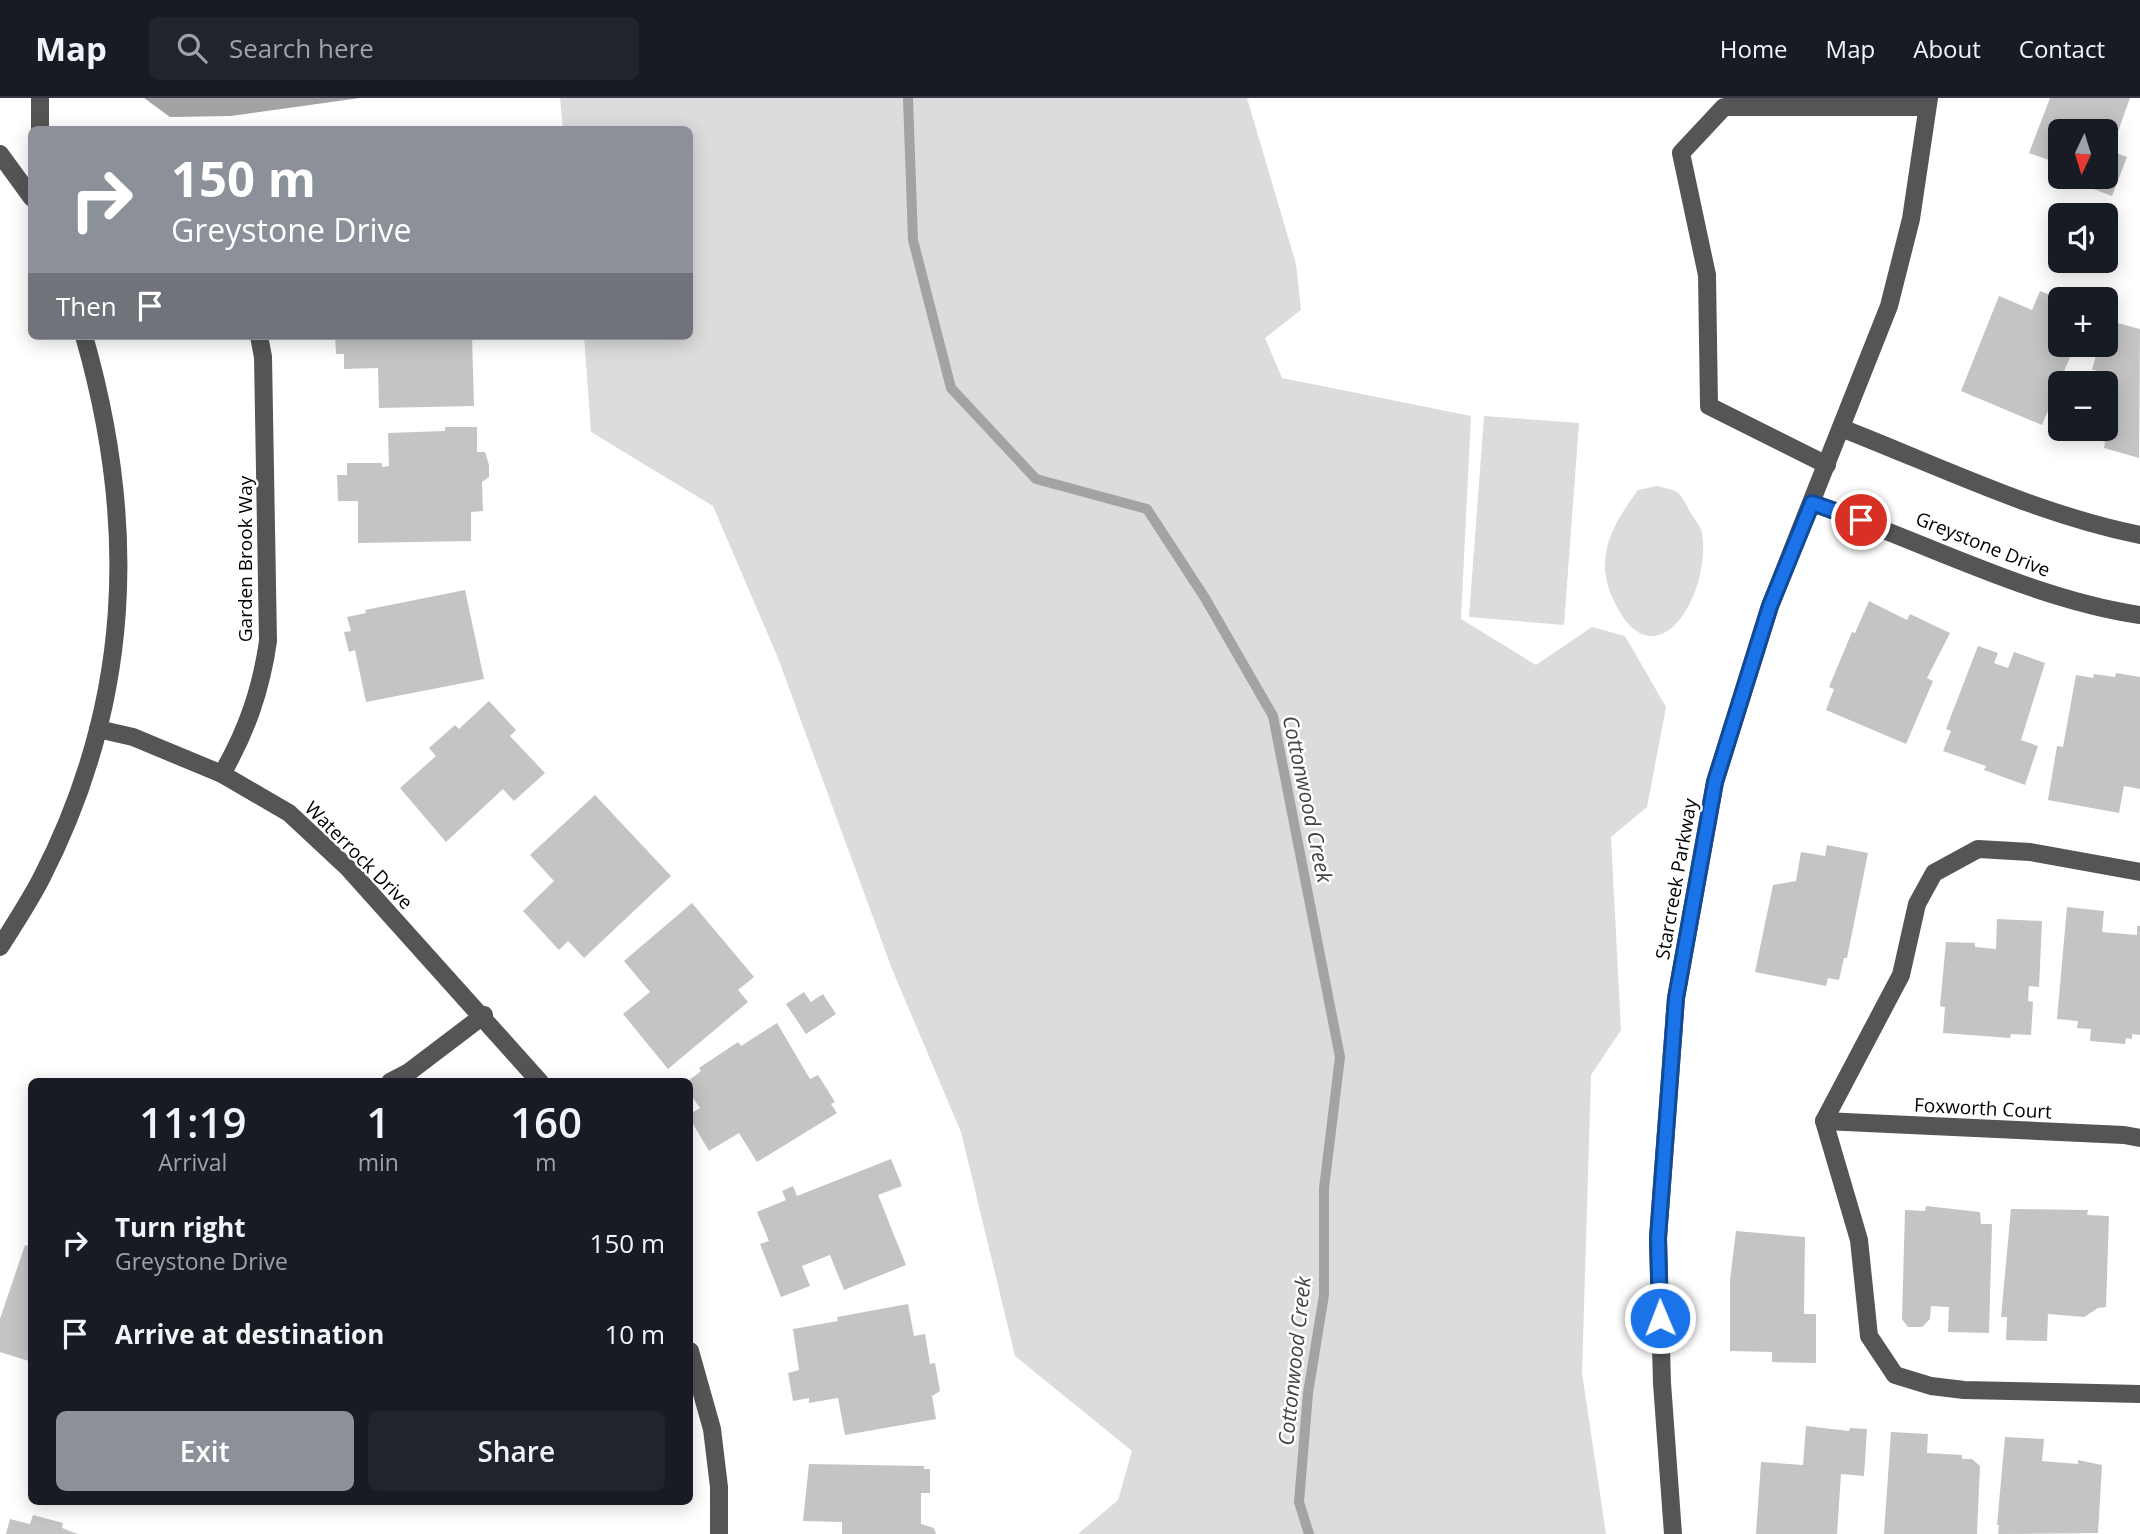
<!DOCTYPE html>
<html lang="en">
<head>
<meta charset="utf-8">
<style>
  :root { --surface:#171b24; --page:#20242c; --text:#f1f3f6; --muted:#9ea1a6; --line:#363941; --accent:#8c9099 }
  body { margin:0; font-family:"Open Sans",sans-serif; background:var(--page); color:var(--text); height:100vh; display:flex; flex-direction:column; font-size:26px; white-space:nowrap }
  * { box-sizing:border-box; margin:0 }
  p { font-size:23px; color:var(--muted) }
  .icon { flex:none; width:38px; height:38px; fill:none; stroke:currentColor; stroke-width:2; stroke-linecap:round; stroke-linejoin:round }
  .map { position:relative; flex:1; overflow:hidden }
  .side { position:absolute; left:28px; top:980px; width:665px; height:427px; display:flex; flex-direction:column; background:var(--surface); border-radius:10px; box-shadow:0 4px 18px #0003 }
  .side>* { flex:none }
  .hud { position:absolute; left:28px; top:28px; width:665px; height:214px; border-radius:10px; box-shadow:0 4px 18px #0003; background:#8c9099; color:#fff; overflow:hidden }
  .needle { width:46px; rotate:184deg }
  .buttons { position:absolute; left:2048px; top:21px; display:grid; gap:14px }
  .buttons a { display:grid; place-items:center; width:70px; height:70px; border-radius:10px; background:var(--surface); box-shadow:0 4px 18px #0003; font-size:35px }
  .pin { position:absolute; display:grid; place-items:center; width:60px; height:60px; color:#fff; margin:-30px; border:4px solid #fff; border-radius:50%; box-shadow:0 2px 7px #0007 }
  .me { position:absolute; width:77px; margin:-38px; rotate:359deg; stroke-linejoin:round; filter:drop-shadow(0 0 5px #0008) }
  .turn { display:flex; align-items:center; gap:24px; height:147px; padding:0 28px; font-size:32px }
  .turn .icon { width:91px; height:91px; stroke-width:2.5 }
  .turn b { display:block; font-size:49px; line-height:60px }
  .then { display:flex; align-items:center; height:66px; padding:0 28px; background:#0003; gap:14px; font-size:26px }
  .eta { display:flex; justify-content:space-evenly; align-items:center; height:119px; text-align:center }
  .eta b { font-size:42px; font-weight:600; line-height:49px }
  .button { display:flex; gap:14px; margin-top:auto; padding:14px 28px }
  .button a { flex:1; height:80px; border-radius:10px; background:var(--accent); color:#fff; font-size:28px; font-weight:600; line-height:80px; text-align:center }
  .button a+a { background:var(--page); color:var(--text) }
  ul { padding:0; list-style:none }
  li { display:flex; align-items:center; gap:21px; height:91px; padding:0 28px }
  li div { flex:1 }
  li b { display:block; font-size:26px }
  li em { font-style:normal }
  header { display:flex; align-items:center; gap:42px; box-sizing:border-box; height:98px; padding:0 35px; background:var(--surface); border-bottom:2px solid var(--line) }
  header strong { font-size:33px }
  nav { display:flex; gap:38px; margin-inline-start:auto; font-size:24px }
  .search { width:490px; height:63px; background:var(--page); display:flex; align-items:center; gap:18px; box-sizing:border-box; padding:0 24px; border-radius:10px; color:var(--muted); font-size:26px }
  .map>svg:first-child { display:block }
</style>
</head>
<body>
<header>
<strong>Map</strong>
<div class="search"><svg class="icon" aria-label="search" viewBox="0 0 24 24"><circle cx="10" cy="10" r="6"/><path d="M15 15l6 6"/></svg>Search here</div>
<nav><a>Home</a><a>Map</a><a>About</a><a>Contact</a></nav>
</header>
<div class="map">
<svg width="2140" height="1436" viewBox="0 0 2140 1436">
  <rect width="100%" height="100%" fill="#fff"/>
  <g fill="#dcdcdc">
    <polygon points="560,0 1247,0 1296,166 1301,212 1265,240 1282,280 1471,318 1461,521 1536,567 1592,529 1625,538 1666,609 1647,709 1611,739 1621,932 1591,977 1582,1275 1606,1436 1078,1436 1118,1402 1132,1353 1015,1258 961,1034 892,871 778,560 713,408 591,334 584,238 690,238 690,32 563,31"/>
    <polygon points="1484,318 1579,325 1564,527 1469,519"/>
    <path d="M1657 388C1663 390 1672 391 1677 394 1682 398 1686 406 1689 412 1693 419 1700 427 1702 435 1712 500 1651 595 1610 494 1595 455 1616 422 1638 392Z"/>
  </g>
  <polygon fill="#a3a3a3" points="144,0 360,0 231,18 170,19"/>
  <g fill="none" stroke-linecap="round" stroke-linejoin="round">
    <polyline stroke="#a3a3a3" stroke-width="10" points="908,0 913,142 951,290 1036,381 1147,411 1205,500 1273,618 1340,959 1324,1090 1324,1197 1308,1295 1299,1404 1309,1436"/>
  </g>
  <g fill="#c4c4c4">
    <polygon points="2050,0 2130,0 2111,53 2127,59 2112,98 2062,79 2105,79 2105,33 2060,33 2060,66 2029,55"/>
    <polygon points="2040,193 2060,201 2060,247 2075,247 2042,327 1961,293 1999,198 2032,212"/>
    <polygon points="2106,222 2140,231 2139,360 2104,350 2105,344 2089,339 2091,334 2082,331 2105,331 2105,285 2092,285 2096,272 2092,272 2099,247 2105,247"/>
    <polygon points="335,238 472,238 474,308 379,310 378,270 344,271 344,256 336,256"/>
    <polygon points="445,329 477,329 477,354 485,354 489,367 489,379 482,384 483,413 471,414 471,443 358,445 358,403 338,403 337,377 347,377 347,365 382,365 382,369 389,368 388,335 445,333"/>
    <polygon points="465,492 484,581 366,604 355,552 349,554 344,534 351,533 347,519 366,515 365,512"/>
    <polygon points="1869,503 1907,522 1910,516 1950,535 1927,580 1933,583 1906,646 1826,612 1834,591 1829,589 1852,534 1855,535"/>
    <polygon points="1978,548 1998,555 1994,565 2008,570 2014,554 2045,565 2021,642 2038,648 2025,687 1984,672 1986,668 1943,653 1951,633 1946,631"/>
    <polygon points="2116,575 2140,579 2140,691 2124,688 2119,715 2048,702 2057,648 2063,649 2076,577 2093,580 2094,576 2115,579"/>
    <polygon points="489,603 516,632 510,638 545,675 514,703 503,691 446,744 400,690 436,658 429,650 455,627 459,631"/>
    <polygon points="595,697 671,778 584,860 568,843 559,852 523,813 554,783 530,757"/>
    <polygon points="1827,747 1868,755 1847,860 1844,860 1839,882 1828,880 1826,888 1755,874 1773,787 1796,783 1801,754 1825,758"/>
    <polygon points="692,805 754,879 738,892 748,904 668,971 623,916 650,894 624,863"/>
    <polygon points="2067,809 2104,813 2102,834 2137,837 2137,828 2140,828 2140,937 2132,936 2132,941 2126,940 2125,946 2090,943 2091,931 2077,930 2078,923 2057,921"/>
    <polygon points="1997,821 2042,823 2039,889 2029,888 2028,903 2033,904 2031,937 2011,936 2010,940 1943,935 1945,909 1940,908 1946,844 1975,845 1975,849 1996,851"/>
    <polygon points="804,894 811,904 823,896 836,916 806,936 786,906"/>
    <polygon points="777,925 810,981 818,977 835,1004 831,1006 837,1015 757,1064 739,1035 709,1053 690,1021 690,1016 700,1010 690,996 690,984 687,984 701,973 699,970 738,944 741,948"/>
    <polygon points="891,1061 902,1088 878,1097 906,1167 844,1192 830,1157 802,1168 810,1188 781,1199 760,1146 769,1143 757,1114 786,1102 782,1093 793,1088 797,1098"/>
    <polygon points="1926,1108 1980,1114 1981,1126 1992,1126 1989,1235 1948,1234 1949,1209 1931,1208 1930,1221 1922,1229 1908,1229 1902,1221 1905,1112 1925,1113"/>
    <polygon points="2011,1111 2088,1112 2087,1117 2109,1118 2106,1209 2098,1210 2084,1219 2048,1216 2047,1243 2006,1242 2007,1219 2001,1219"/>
    <polygon points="1736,1133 1805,1139 1804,1216 1816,1216 1816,1265 1772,1264 1772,1254 1730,1253 1730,1182"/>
    <polygon points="25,1147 32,1149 32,1264 0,1254 0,1221"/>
    <polygon points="908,1206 914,1238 925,1236 930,1266 935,1265 940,1293 932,1298 936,1321 845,1337 838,1300 809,1305 809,1300 793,1303 788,1275 799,1272 793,1231 838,1223 837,1219"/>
    <polygon points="1806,1328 1849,1333 1850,1330 1867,1331 1864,1378 1841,1376 1837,1436 1756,1436 1761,1364 1803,1367"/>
    <polygon points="1891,1334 1928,1336 1927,1355 1962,1357 1962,1361 1972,1361 1980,1368 1977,1436 1884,1436"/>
    <polygon points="2005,1339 2044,1341 2042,1363 2078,1366 2078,1362 2102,1367 2098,1435 1998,1436 1999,1427 1997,1427"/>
    <polygon points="809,1366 924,1368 924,1371 930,1371 930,1395 921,1395 921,1426 934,1430 936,1436 842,1436 842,1424 803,1423"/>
    <polygon points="33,1417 63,1425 62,1430 78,1436 6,1436 10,1421 30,1426"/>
  </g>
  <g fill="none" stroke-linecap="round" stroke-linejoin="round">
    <g stroke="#555" stroke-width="18">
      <polyline points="40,0 40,32"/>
      <polyline points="0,56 32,100"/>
      <path d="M1841 330C1939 368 2036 416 2140 437"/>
      <polyline points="1827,367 1709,308 1707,177 1681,55 1724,9 1927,9"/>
      <path d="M1812 405C1918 441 2030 501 2140 517"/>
      <polyline points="98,631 133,639 222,676 289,715 348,770 540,984"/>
      <path d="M222 676C247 632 261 592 268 543L263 259 259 238"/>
      <polyline points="2140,774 2030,754 1978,751 1934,775 1917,806 1901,877 1824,1023 1859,1142 1869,1238 1895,1277 1931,1288 1964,1292 2140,1296"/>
      <path d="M0 849C14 827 29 804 41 781 132 604 138 426 84 238"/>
      <polyline points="390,984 409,974 484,917"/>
      <polyline points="1824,1023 2124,1037 2140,1040"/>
      <polyline points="690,1253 712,1331 719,1389 719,1436"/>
      <polyline points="1673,1436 1662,1285 1658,1140 1676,900 1715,684 1770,508 1889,208 1911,121 1929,0"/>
    </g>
  </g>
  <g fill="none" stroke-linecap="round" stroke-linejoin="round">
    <defs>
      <polyline id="route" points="1660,1220 1658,1140 1676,900 1715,684 1770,508 1812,405 1861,422"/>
    </defs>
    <use href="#route" stroke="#114b97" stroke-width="18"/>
    <use href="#route" stroke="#1a73e8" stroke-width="12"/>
  </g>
  <g text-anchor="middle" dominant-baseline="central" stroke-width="5" stroke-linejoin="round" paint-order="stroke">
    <g font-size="19" fill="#000" stroke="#fff">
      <text transform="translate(1983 446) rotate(22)">Greystone Drive</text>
      <text transform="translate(245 461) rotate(-90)">Garden Brook Way</text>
      <text transform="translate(359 757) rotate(45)">Waterrock Drive</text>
      <text transform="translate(1676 781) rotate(-80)">Starcreek Parkway</text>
      <text transform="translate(1983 1010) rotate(3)">Foxworth Court</text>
    </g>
    <g font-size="21" font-style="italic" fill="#444" stroke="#fff">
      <text transform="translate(1308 701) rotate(78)">Cottonwood Creek</text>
      <text transform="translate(1294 1263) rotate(-84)">Cottonwood Creek</text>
    </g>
  </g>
</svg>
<div class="buttons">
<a><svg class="needle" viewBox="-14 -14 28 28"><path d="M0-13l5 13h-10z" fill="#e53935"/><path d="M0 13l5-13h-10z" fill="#9ea1a6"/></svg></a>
<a><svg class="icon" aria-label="sound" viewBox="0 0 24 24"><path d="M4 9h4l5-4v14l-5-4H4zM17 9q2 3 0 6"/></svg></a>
<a>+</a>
<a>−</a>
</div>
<div class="pin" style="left:1861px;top:422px;background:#d93025"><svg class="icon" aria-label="arrive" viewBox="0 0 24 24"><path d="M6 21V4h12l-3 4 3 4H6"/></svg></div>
<svg class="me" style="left:1660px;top:1220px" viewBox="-20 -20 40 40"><circle r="17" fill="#1a73e8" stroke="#fff" stroke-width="3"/><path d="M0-11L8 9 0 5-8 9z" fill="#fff"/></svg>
<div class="hud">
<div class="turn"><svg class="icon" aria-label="right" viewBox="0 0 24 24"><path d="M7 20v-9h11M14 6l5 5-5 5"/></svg><div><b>150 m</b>Greystone Drive</div></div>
<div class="then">Then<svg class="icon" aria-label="arrive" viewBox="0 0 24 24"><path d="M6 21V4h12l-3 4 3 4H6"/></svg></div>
</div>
<section class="side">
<div class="eta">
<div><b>11:19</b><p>Arrival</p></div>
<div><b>1</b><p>min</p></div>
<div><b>160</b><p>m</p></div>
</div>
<ul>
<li><svg class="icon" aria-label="right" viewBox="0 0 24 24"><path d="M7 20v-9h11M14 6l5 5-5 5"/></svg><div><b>Turn right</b><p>Greystone Drive</p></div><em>150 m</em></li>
<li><svg class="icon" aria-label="arrive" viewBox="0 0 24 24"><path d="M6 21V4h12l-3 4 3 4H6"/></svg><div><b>Arrive at destination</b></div><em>10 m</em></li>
</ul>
<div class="button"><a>Exit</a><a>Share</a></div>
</section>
</div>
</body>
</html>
